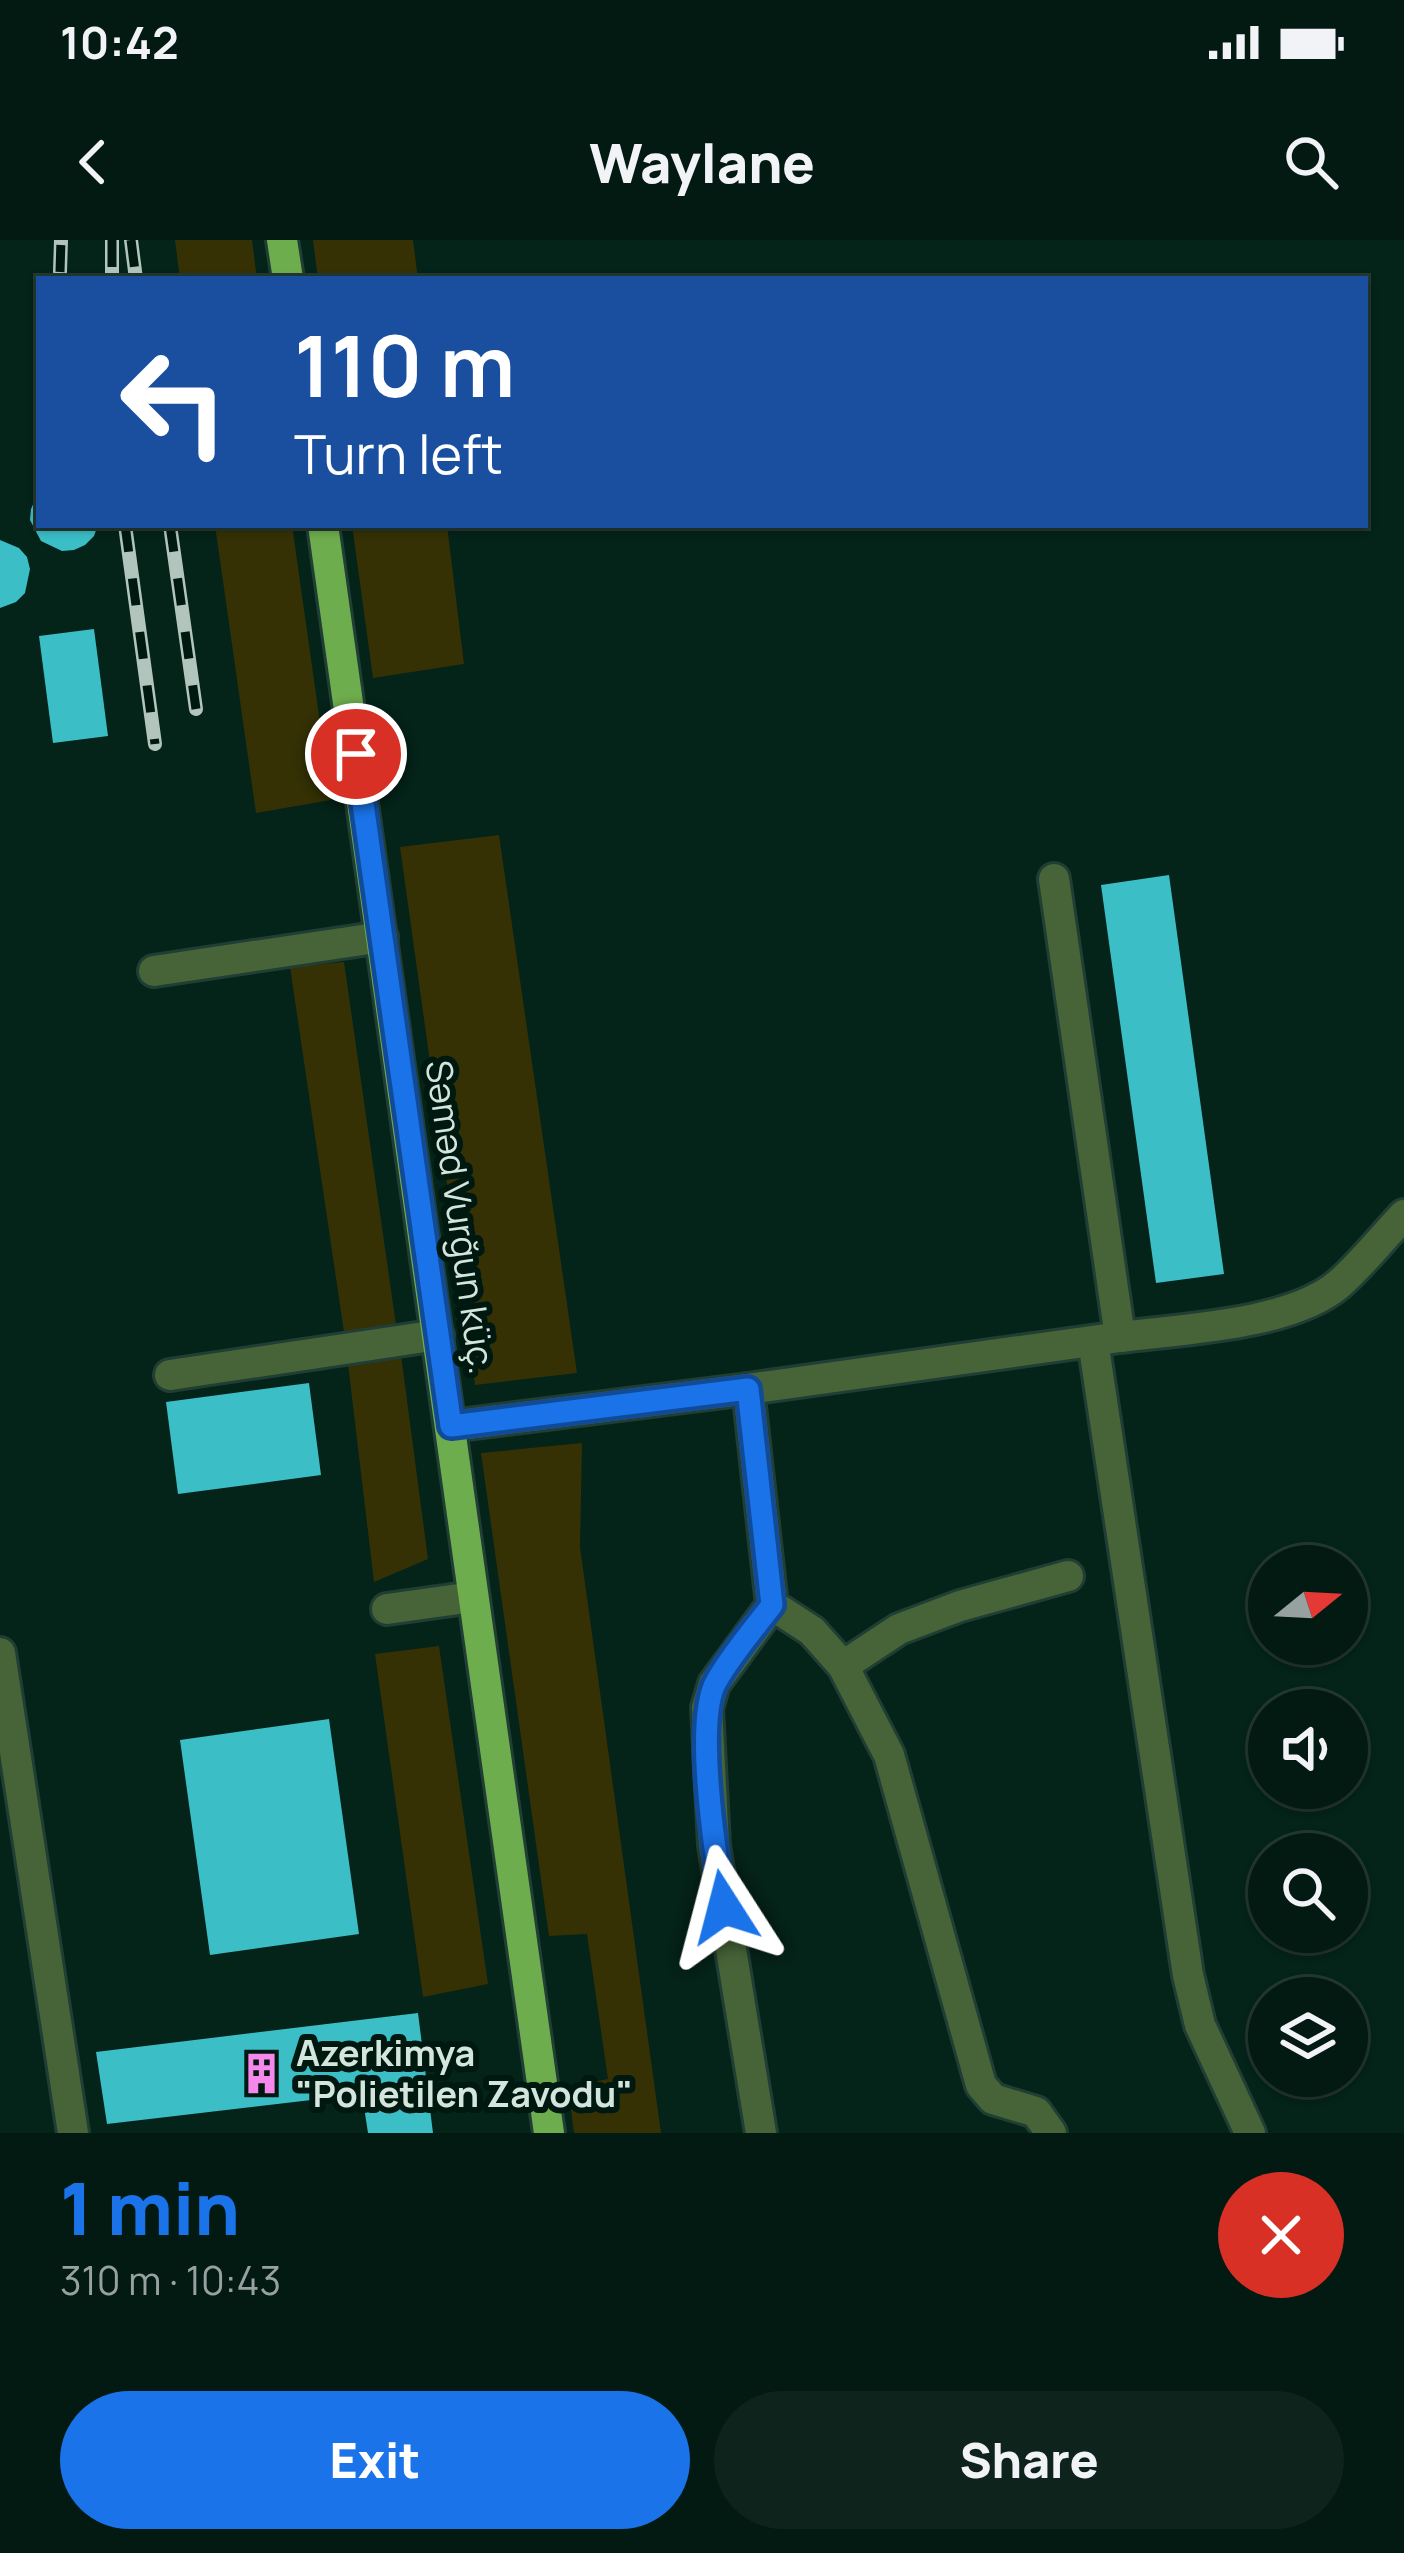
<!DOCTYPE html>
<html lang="en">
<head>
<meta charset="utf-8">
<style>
  :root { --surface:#031a13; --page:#0d231c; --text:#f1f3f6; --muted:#97a1a0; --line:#243833; --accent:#1a73e8 }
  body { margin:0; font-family:Manrope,sans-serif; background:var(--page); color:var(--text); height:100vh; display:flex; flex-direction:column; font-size:45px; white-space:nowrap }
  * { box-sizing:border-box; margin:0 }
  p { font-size:39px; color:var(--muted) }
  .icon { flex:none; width:66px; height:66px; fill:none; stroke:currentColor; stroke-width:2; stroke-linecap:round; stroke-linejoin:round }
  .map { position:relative; height:1893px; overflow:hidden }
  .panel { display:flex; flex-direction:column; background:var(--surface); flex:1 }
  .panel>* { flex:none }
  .top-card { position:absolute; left:36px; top:36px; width:1332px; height:252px; border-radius:0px; box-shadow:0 3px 9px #0004,0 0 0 3px var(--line); background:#1a4fa0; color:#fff; overflow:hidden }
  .needle { width:78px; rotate:72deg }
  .fabs { position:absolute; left:1248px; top:1305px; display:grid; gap:24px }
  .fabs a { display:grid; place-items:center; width:120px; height:120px; border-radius:50%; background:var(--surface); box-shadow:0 3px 9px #0004,0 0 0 3px var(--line); font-size:60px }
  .pin { position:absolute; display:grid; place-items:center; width:102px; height:102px; color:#fff; margin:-51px; border:6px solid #fff; border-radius:50%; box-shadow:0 3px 12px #0007 }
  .me { position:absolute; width:132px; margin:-66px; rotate:351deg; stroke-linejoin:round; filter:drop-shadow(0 0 9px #0008) }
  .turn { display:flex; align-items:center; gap:42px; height:252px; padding:0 60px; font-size:54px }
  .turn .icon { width:156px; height:156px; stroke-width:2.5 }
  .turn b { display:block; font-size:84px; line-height:102px }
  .round { display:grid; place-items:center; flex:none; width:126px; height:126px; border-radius:63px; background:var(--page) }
  .headline { display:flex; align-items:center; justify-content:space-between; height:204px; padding:0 60px }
  h1 { font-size:72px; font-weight:800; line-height:90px; color:var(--accent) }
  .primary-button { display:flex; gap:24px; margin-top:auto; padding:24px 60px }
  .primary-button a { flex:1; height:138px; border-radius:72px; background:var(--accent); color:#fff; font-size:48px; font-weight:800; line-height:138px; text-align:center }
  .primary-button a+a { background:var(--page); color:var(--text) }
  .status { display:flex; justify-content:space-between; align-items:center; height:84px; padding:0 60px; background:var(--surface); direction:ltr }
  .status svg { height:33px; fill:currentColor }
  header { display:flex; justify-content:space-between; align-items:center; height:156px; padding:0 60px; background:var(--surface); font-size:54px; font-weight:800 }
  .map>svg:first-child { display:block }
</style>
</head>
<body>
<div class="status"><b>10:42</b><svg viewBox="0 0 49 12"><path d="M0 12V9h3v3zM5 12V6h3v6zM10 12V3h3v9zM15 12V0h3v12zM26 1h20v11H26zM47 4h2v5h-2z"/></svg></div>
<header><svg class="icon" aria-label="back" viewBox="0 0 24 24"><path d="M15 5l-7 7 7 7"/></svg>Waylane<svg class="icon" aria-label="search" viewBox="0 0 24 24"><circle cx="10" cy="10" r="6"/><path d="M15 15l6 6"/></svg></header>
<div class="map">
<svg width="1404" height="1893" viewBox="0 0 1404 1893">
  <rect width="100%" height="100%" fill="#042319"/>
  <g fill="#353105">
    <polygon points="175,0 252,0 257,39 180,39"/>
    <polygon points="313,0 413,0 418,39 318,39"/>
    <polygon points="215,285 292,285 331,560 256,573"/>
    <polygon points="352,285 447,285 464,424 373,438"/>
    <polygon points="499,595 577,1133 475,1145 400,607"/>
    <polygon points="344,722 396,1085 344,1092 290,727"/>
    <polygon points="401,1115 428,1319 374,1342 348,1124"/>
    <polygon points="582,1203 580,1307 661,1893 574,1893 568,1847 608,1839 587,1694 549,1696 481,1213"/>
    <polygon points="439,1406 488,1744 423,1757 375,1414"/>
  </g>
  <g fill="#3bbec6">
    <polygon points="39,251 39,285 98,285 94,296 85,305 74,310 62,311 41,301 30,280 31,269"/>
    <polygon points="0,300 19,308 27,317 30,329 25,353 16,362 0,368"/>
    <polygon points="94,389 108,496 53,503 39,396"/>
    <polygon points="1169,635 1224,1034 1156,1043 1101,645"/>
    <polygon points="309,1143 321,1235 178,1254 166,1162"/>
    <polygon points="329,1479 359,1694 210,1715 180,1500"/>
    <polygon points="418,1773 433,1893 368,1893 362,1854 107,1884 96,1812"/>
  </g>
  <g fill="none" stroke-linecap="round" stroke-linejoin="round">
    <defs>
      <g id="minor">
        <polyline points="154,731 382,697"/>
        <path d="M1120 1097C1182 1089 1291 1085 1339 1044 1362 1024 1383 997 1404 975"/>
        <polyline points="1093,1101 1188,1735 1200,1785 1250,1893"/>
        <polyline points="170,1135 438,1095"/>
        <polyline points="748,1149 772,1365 812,1391 843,1426 889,1515 981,1845 993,1859 1036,1872 1051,1893"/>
        <polyline points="451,1186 748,1149 1120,1097 1054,639"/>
        <polyline points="387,1369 473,1357"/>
        <polyline points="0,1413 73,1893"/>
        <polyline points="843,1426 899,1389 960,1366 1068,1336"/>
        <polyline points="761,1893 714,1605 707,1468 714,1444 772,1365"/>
      </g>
      <g id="major">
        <polyline points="282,0 288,39"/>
        <polyline points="323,285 549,1893"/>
      </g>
    </defs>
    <use href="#minor" stroke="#213e34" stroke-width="36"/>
    <use href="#major" stroke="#213e34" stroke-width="36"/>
    <use href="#minor" stroke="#476438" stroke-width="30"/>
    <use href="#major" stroke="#6ead4d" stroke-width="30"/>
    <defs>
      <g id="rail">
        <polyline points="112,0 112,39"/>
        <polyline points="131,0 136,39"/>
        <polyline points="60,32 61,0"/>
        <polyline points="125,285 155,504"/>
        <polyline points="170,285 196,469"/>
      </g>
    </defs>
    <use href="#rail" stroke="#b2c5bd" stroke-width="14"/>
    <use href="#rail" stroke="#001910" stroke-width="9" stroke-dasharray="27" stroke-linecap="butt"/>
  </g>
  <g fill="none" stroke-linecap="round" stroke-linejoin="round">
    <defs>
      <path id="route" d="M356 514 451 1186 748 1149 772 1365C753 1390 731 1415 716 1442 694 1481 716 1620 724 1667"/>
    </defs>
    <use href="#route" stroke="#114b97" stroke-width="30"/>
    <use href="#route" stroke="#1a73e8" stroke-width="21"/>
  </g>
  <defs>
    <symbol id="building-bare" viewBox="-9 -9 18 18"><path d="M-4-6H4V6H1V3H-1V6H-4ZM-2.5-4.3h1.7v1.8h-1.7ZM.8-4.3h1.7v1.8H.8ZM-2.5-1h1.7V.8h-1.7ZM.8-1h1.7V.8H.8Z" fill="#f788eb" stroke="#001910" stroke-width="2.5" paint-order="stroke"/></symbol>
  </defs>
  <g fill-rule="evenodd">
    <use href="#building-bare" x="232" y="1804" width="59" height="59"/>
  </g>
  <g text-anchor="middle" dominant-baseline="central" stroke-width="12" stroke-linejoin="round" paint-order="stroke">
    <g font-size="36" fill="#d4e5dd" stroke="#001910">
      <text transform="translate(461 977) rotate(82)">Səməd Vurğun küç.</text>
    </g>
    <g font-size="36" font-weight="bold" fill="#d4e5dd" stroke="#001910" text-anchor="start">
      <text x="296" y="1812">Azerkimya<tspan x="296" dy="41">"Polietilen Zavodu"</tspan></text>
    </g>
  </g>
</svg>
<div class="fabs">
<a><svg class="needle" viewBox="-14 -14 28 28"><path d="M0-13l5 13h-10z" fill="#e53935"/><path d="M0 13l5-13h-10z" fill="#97a1a0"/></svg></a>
<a><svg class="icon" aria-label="sound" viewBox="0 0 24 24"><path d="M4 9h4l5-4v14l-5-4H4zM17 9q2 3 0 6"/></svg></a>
<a><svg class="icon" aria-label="search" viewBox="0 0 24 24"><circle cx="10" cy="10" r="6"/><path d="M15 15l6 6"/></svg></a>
<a><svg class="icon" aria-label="layers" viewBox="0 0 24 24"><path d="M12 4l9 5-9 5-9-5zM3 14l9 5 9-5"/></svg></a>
</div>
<div class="pin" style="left:356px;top:514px;background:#d93025"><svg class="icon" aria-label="arrive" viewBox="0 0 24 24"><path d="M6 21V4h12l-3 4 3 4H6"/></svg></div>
<svg class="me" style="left:724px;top:1667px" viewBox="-20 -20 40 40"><path d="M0-17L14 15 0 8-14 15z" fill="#1a73e8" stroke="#fff" stroke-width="4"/></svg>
<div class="top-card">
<div class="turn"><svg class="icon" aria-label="left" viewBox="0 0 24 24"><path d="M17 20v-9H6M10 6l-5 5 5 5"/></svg><div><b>110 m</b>Turn left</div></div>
</div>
</div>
<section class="panel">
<div class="headline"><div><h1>1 min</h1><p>310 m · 10:43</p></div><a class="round" style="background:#d93025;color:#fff"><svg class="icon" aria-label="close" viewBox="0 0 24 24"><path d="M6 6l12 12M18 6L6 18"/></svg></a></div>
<div class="primary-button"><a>Exit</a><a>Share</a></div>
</section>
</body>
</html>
